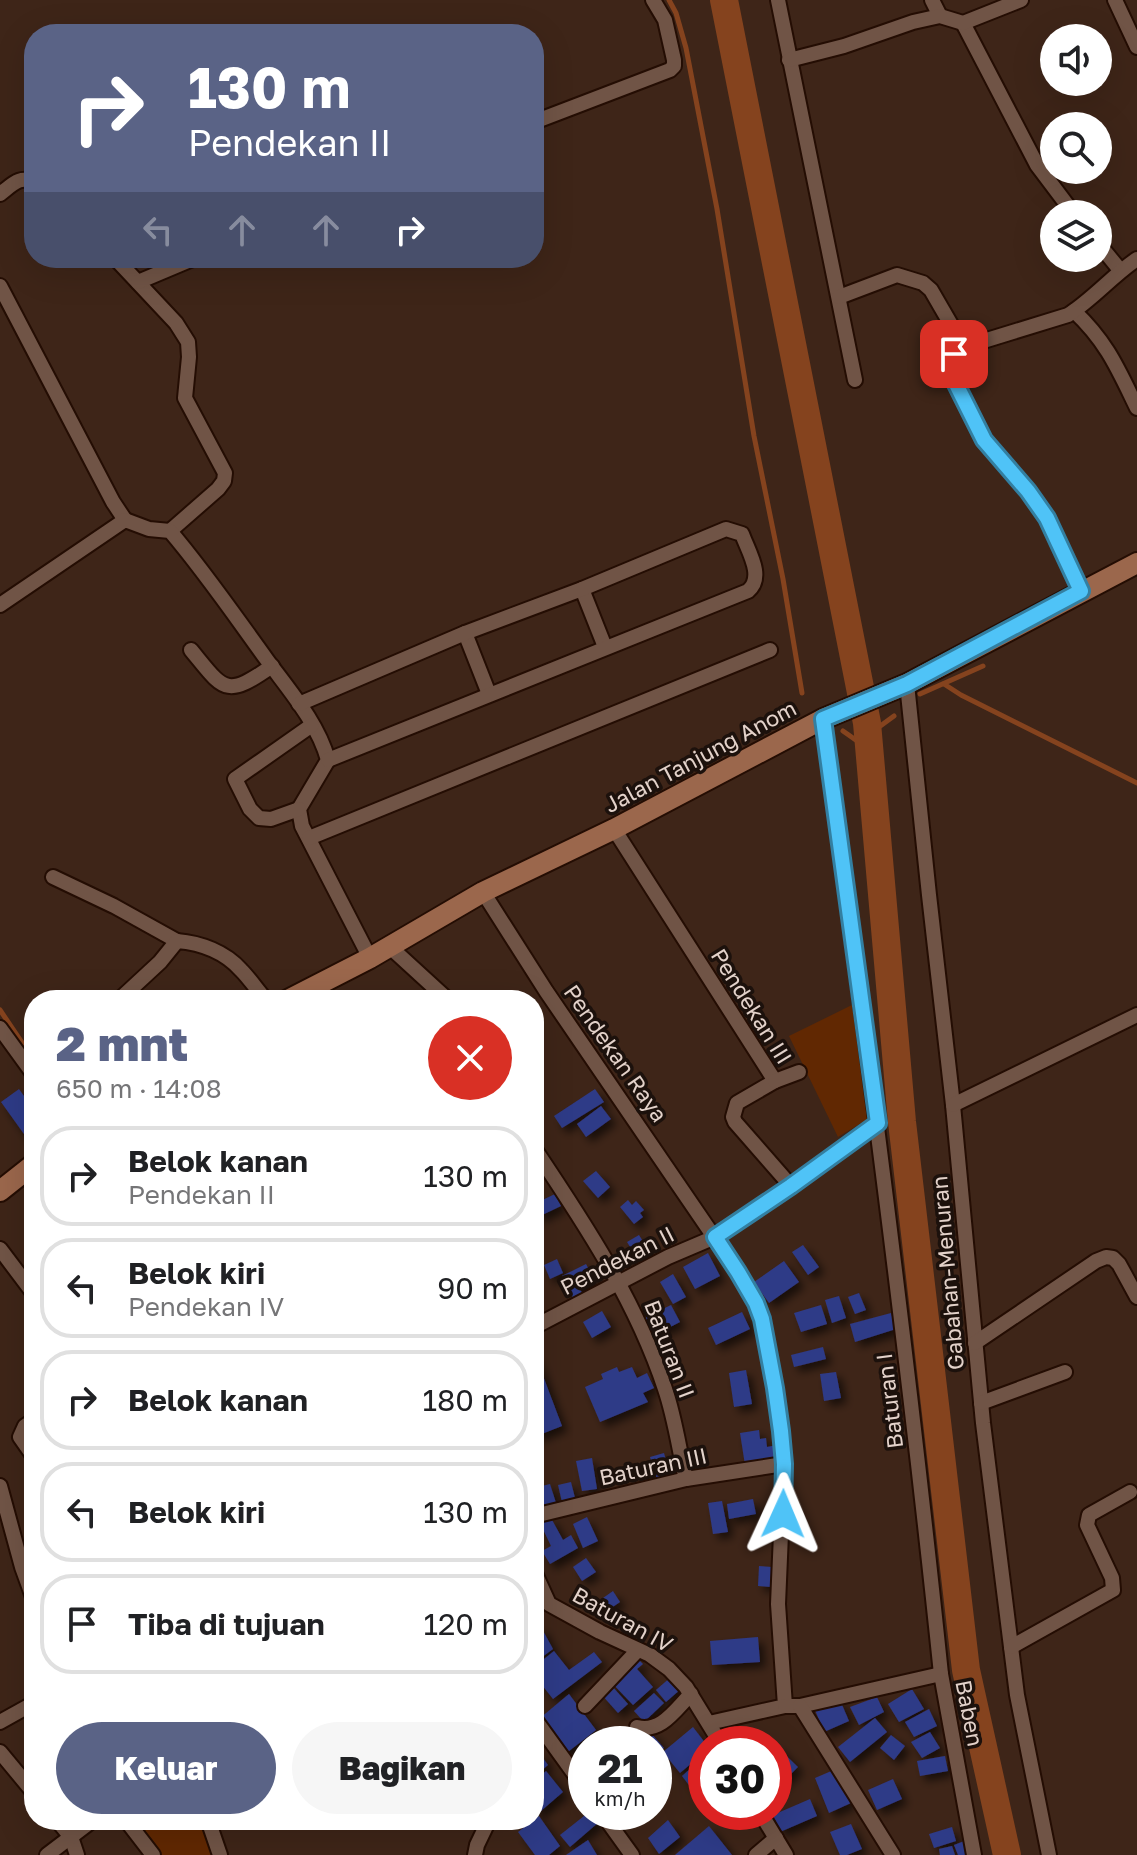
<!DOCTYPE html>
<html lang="id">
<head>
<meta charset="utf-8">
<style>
  :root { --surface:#fff; --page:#f6f6f6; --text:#202124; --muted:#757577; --line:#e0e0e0; --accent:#5a6386 }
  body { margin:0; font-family:"Golos Text",sans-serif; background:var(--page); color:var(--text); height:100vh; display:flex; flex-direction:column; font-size:30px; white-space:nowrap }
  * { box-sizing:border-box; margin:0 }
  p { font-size:26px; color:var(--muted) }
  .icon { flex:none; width:44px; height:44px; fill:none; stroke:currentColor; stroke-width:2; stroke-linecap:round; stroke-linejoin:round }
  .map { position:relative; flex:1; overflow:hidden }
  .details { position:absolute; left:24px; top:990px; width:520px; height:840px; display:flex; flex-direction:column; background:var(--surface); border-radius:32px; box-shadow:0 8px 32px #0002 }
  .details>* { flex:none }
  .top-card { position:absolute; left:24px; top:24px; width:520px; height:244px; border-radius:32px; box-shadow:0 8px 32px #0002; background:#5a6386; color:#fff; overflow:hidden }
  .fabs { position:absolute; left:1040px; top:24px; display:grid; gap:16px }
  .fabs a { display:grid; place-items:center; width:72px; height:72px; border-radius:50%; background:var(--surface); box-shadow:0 8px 32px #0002; font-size:40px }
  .speed { position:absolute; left:568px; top:1726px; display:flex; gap:16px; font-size:40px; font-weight:700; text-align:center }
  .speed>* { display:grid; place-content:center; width:104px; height:104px; border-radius:50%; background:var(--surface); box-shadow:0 8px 32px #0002; line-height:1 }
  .speed small { font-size:20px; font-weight:400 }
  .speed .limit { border:12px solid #d22; background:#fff; color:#111 }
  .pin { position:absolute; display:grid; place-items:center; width:68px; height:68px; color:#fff; margin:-34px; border-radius:16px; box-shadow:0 4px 12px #0006 }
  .me { position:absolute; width:88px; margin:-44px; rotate:1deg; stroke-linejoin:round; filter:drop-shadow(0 0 6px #0008) }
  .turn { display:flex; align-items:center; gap:28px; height:168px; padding:0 32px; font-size:36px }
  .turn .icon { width:104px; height:104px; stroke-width:2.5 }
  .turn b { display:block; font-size:56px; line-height:68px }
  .lanes { display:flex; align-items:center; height:76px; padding:0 32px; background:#0003; justify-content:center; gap:40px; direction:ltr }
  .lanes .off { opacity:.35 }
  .round { display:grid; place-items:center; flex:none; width:84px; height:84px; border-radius:42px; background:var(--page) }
  .overview { display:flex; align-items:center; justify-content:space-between; height:136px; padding:0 32px }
  h1 { font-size:48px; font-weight:800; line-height:60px; color:var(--accent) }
  .button { display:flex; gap:16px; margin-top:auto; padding:16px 32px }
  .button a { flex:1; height:92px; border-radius:48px; background:var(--accent); color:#fff; font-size:32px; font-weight:800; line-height:92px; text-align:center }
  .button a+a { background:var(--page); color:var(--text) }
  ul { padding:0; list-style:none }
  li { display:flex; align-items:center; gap:24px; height:100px; margin:0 16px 12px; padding:0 16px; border:4px solid var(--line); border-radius:32px }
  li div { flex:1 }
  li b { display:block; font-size:30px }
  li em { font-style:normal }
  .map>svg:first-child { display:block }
</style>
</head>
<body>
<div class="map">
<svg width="1137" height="1855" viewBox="0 0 1137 1855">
  <defs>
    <filter id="shadow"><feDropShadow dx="5.5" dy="5.5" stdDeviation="4" flood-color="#0009"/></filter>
  </defs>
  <rect width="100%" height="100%" fill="#3e2518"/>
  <g fill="#612802">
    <polygon points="852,1005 868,1119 838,1137 789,1036"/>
    <polygon points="145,1820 205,1820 216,1855 158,1855 137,1829"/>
  </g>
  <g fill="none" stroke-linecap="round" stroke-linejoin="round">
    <g stroke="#85431e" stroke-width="5">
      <polyline points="669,0 676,13 686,48 717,209 754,436 783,579 802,693"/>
      <polyline points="944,684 961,695 1137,783"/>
      <polyline points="920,694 983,666"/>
      <polyline points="843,731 870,750"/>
      <polyline points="868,735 894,716"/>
      <polyline points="0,1010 29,1053"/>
    </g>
    <polyline stroke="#85431e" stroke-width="28" points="724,0 867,723 902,1122 966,1670 1007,1855"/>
  </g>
  <g fill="#2f3a87" filter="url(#shadow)">
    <polygon points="19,1089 34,1110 34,1148 1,1102"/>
    <polygon points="595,1089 604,1102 562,1128 554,1116"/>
    <polygon points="601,1106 611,1119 586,1137 577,1124"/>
    <polygon points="596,1171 610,1187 598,1198 583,1181"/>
    <polygon points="555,1194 561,1206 538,1217 534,1204"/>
    <polygon points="628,1200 632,1205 636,1201 644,1210 640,1213 643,1217 634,1224 620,1207"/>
    <polygon points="639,1235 651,1254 639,1261 627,1242"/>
    <polygon points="803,1245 819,1267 808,1275 792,1252"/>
    <polygon points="708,1253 720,1276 695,1289 683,1267"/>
    <polygon points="557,1259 563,1273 550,1279 544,1265"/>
    <polygon points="784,1261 799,1282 769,1303 754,1282"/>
    <polygon points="586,1264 595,1281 580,1289 582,1293 573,1298 562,1276"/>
    <polygon points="673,1274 686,1297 673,1304 660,1282"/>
    <polygon points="859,1293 866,1310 855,1314 848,1297"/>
    <polygon points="839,1296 846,1318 832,1323 825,1300"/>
    <polygon points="671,1305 680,1322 653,1336 644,1318"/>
    <polygon points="821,1305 827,1324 801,1332 794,1313"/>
    <polygon points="602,1311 611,1327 592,1338 583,1322"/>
    <polygon points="742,1312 750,1329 716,1345 708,1328"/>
    <polygon points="891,1313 896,1329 855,1342 850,1324"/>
    <polygon points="823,1347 826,1359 794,1367 791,1355"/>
    <polygon points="534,1352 562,1426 534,1437"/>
    <polygon points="617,1367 619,1372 632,1367 637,1378 647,1373 654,1388 643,1393 648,1402 600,1422 585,1387 603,1379 601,1374"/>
    <polygon points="746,1370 752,1404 734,1407 729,1373"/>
    <polygon points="836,1372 841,1398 824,1401 820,1374"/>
    <polygon points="759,1430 760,1439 766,1438 767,1447 777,1445 780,1459 745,1465 740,1433"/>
    <polygon points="664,1453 670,1475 657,1480 650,1457"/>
    <polygon points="592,1458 597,1489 582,1491 576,1461"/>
    <polygon points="571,1482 575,1498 562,1502 558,1485"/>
    <polygon points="550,1484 556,1503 534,1509 534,1488"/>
    <polygon points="753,1499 756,1514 729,1519 727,1504"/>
    <polygon points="722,1501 728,1532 713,1534 708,1503"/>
    <polygon points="587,1517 598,1541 583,1548 573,1524"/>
    <polygon points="551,1518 563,1540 571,1535 578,1548 550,1564 542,1551 551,1546 540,1523"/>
    <polygon points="586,1558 596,1572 582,1581 573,1567"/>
    <polygon points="759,1566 772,1567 771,1587 758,1586"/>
    <polygon points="613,1591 620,1602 601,1615 593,1605"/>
    <polygon points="541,1627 553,1649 534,1663 534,1632"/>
    <polygon points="758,1637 760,1662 712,1665 710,1641"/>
    <polygon points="554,1651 569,1670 594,1652 602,1662 553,1699 538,1680 534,1682 534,1667"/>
    <polygon points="637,1658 643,1664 637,1669 653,1687 633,1705 611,1682"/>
    <polygon points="672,1676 682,1688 666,1702 656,1690"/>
    <polygon points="611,1685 628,1704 618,1713 601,1694"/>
    <polygon points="912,1689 924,1709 899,1722 888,1704"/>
    <polygon points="654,1693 664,1703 644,1722 634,1711"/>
    <polygon points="569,1694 596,1730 564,1755 540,1718"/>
    <polygon points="877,1697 884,1712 859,1725 850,1707"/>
    <polygon points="840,1700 849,1721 824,1732 815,1710"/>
    <polygon points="929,1709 937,1726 914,1737 905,1722"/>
    <polygon points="875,1718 887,1732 850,1762 838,1747"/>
    <polygon points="693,1727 706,1744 706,1751 680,1773 663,1752"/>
    <polygon points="630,1729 639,1739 649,1731 664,1748 654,1757 654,1744 612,1744"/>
    <polygon points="930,1732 940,1748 922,1758 911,1742"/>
    <polygon points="891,1735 905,1746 894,1760 880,1748"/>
    <polygon points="774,1744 798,1767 780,1785 774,1779"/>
    <polygon points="540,1754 548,1765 534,1777 534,1759"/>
    <polygon points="706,1755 706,1784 695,1793 682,1776"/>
    <polygon points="945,1756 948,1771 920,1776 917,1761"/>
    <polygon points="836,1769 851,1803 829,1813 815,1778"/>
    <polygon points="546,1771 563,1792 534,1817 534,1782"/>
    <polygon points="893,1779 902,1799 877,1810 868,1790"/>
    <polygon points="810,1799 817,1816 780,1832 773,1815"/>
    <polygon points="589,1812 592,1812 599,1822 570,1847 560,1835"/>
    <polygon points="539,1816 560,1846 549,1855 535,1855 518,1832"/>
    <polygon points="668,1820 680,1837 659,1854 648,1838"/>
    <polygon points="851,1824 862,1849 847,1855 840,1855 830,1832"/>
    <polygon points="709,1826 732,1855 675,1855"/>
    <polygon points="952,1827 956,1841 934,1848 929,1834"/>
    <polygon points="588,1840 597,1855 566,1855"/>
    <polygon points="967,1840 971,1855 958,1855 954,1845"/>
    <polygon points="952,1846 955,1855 940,1855 939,1849"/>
  </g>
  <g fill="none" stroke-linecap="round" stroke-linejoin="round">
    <defs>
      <g id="minor">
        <polyline points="778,0 855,380"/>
        <polyline points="932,0 940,16"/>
        <polyline points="1115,0 1137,47"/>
        <polyline points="963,23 1037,165 1074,214"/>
        <polyline points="789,60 844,46 913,22 940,16 963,23 1021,0"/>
        <polyline points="534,122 670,70 674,66 674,60 665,20 653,0"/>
        <path d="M0 194C11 186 20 174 34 183"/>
        <polyline points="1098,243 1120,270"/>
        <polyline points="115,258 176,323 188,342 189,357 185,398 225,473 224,481 218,489 170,531"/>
        <polyline points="138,282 195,258"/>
        <polyline points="0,286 113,502 125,520"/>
        <polyline points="839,297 897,275 923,283 931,290 964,347"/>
        <path d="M1074 311C1107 342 1118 369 1137 408"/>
        <polyline points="582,589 605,647"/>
        <path d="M1081 591 1047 518 1028 491 984 440 948 368C950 357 955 354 964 347L1068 315C1093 299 1112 276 1137 259"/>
        <path d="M0 605 125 520 149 529 170 531C205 572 235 616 267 660 289 690 318 723 328 760L299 809 302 826 370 958"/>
        <polyline points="465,633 489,694"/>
        <path d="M191 650C224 690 225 699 272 666"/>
        <polyline points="907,684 929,895 953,1105 983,1423 1017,1695 1049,1855"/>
        <path d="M299 704 465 633 582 589 726 529 742 534C748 551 765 577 748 591L328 760"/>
        <path d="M823 719C866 1037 908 1355 941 1674"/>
        <polyline points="299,809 271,819 259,818 250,809 235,779 312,725"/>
        <polyline points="614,829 775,1081 737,1103 733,1117 735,1122 791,1186"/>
        <polyline points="309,838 770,650"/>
        <polyline points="53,877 114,906 177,941"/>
        <polyline points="483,892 546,991 738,1272 756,1303 762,1319 775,1388 781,1431 784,1464 778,1604 785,1706 709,1723"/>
        <polyline points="389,946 448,1000"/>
        <path d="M119 1000 160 962 177 941C201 943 225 952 241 970 250 979 257 990 266 1000"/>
        <polyline points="0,1028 34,1075"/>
        <polyline points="775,1081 799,1072"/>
        <polyline points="953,1105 1137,1015"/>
        <path d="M534 1148C585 1224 636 1301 665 1389 675 1418 679 1449 686 1479"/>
        <polyline points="0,1249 34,1294"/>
        <polyline points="534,1327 668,1257 715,1237 791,1186 878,1123"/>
        <polyline points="975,1343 1096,1261 1106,1257 1113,1258 1119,1264 1137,1297"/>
        <polyline points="981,1403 1065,1372"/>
        <polyline points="34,1420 25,1426 20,1437 34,1457"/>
        <polyline points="0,1486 22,1567 34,1600"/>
        <polyline points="534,1516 686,1479 784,1464"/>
        <polyline points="534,1571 549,1604 600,1632 650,1655 669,1669 686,1687 721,1744"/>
        <polyline points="1011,1647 1113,1590 1112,1578 1087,1525 1089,1515 1130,1492"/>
        <polyline points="585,1706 638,1650"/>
        <polyline points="785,1706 800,1706 941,1674 974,1855"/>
        <polyline points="800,1706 893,1855"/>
        <polyline points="534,1718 586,1790"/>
        <polyline points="0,1722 34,1703"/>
        <path d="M637 1727C661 1733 675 1710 691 1694"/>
        <polyline points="0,1752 34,1793"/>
        <polyline points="601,1812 632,1855"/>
        <polyline points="760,1812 786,1855"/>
        <polyline points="57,1820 71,1837 77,1855"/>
        <polyline points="126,1820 153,1855"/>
        <polyline points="208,1820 220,1855"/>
        <polyline points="47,1855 93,1820"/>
        <polyline points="475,1855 477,1845 489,1820"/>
        <polyline points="756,1855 776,1838"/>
      </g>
      <g id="secondary">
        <polyline points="288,1000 370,958 483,892 614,829 823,719 907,684 1137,563"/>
        <polyline points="0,1191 34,1164"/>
      </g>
    </defs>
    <use href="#minor" stroke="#240d03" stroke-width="18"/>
    <use href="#secondary" stroke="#240d03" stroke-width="24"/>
    <use href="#minor" stroke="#705446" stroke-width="14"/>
    <use href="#secondary" stroke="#9b674c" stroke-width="20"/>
  </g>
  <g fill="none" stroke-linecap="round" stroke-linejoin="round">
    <defs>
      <polyline id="route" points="783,1514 784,1464 781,1431 775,1388 762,1319 756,1303 738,1272 715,1237 791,1186 878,1123 823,719 907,684 1081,591 1047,518 1028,491 984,440 948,368 954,354"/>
    </defs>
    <use href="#route" stroke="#337fa1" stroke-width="20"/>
    <use href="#route" stroke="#4fc3f7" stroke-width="14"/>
  </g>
  <g text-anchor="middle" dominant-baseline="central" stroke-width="7" stroke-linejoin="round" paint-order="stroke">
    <g font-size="22" fill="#e3d2ca" stroke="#1c110c">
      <text transform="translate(700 756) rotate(-28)">Jalan Tanjung Anom</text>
      <text transform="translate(752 1006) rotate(58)">Pendekan III</text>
      <text transform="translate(616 1053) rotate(55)">Pendekan Raya</text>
      <text transform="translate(617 1260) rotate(-27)">Pendekan II</text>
      <text transform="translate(947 1273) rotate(-95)">Gabahan-Menuran</text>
      <text transform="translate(670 1349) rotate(69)">Baturan II</text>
      <text transform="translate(889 1401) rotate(-97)">Baturan I</text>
      <text transform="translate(653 1466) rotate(-12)">Baturan III</text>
      <text transform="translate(623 1619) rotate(29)">Baturan IV</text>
      <text transform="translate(970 1713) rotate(79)">Baben</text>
    </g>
  </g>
</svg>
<div class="fabs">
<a><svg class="icon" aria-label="sound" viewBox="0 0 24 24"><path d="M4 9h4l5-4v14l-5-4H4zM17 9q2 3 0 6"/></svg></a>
<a><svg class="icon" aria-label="search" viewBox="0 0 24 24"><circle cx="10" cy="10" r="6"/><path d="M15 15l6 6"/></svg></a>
<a><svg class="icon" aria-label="layers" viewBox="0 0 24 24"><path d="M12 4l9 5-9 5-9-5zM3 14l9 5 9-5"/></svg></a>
</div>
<div class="speed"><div>21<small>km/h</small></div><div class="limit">30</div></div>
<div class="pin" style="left:954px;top:354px;background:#d93025"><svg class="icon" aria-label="arrive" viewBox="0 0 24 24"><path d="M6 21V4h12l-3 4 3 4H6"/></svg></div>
<svg class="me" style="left:783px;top:1514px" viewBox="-20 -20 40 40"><path d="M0-17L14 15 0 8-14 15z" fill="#4fc3f7" stroke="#fff" stroke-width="4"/></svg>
<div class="top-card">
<div class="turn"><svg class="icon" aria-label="right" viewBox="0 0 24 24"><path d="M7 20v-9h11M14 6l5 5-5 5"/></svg><div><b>130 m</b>Pendekan II</div></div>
<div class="lanes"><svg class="icon off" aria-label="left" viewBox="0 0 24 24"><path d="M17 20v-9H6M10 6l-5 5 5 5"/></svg><svg class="icon off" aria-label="ahead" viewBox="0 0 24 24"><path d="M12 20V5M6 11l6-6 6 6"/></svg><svg class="icon off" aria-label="ahead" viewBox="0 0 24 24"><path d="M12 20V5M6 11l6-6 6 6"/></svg><svg class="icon" aria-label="right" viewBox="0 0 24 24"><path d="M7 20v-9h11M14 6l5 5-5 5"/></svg></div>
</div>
<section class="details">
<div class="overview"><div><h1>2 mnt</h1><p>650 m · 14:08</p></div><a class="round" style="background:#d93025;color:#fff"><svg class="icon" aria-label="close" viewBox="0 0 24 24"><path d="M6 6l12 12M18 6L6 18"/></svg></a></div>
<ul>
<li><svg class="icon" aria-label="right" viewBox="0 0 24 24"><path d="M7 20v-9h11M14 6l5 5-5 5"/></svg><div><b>Belok kanan</b><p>Pendekan II</p></div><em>130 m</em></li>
<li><svg class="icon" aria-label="left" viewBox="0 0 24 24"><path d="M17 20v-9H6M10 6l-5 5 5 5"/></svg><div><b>Belok kiri</b><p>Pendekan IV</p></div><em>90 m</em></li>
<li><svg class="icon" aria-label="right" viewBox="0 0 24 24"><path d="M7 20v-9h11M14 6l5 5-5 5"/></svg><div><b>Belok kanan</b></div><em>180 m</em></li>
<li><svg class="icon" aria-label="left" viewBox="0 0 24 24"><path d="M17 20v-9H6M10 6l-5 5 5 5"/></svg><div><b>Belok kiri</b></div><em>130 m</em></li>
<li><svg class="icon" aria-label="arrive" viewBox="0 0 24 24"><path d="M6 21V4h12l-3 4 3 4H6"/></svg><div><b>Tiba di tujuan</b></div><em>120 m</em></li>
</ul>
<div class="button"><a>Keluar</a><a>Bagikan</a></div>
</section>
</div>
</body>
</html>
